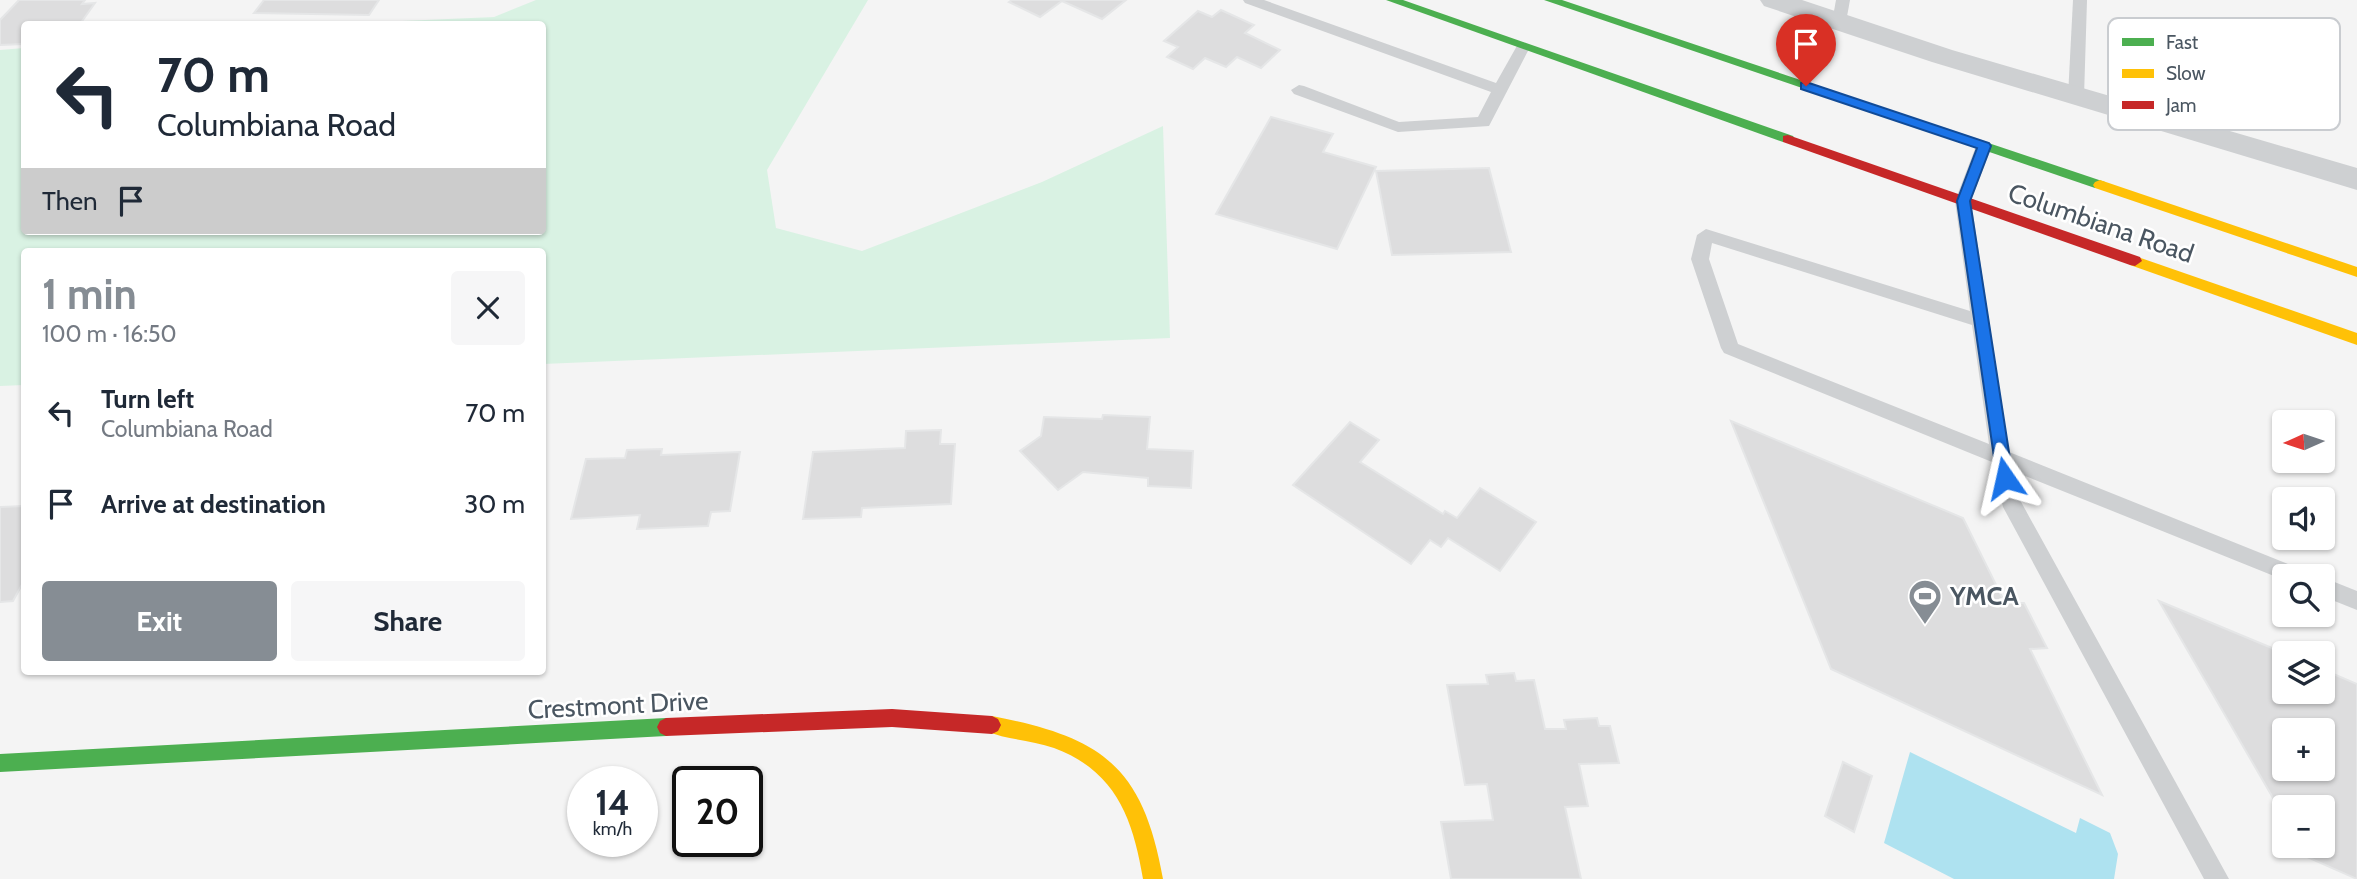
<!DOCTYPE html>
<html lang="en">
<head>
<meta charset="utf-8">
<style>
  :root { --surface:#fff; --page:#f6f6f7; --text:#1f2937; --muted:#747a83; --accent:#868d94 }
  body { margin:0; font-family:Cabin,sans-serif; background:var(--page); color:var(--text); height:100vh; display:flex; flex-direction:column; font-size:26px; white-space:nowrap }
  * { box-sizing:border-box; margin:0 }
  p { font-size:23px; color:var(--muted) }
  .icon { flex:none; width:38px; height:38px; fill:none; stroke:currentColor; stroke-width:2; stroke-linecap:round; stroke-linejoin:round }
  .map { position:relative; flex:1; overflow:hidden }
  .panel { position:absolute; left:21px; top:248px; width:525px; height:427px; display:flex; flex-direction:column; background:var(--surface); border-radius:7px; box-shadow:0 2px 5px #0004 }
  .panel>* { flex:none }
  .hud { position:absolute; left:21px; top:21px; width:525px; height:214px; border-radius:7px; box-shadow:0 2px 5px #0004; background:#fff; color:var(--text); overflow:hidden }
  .needle { width:46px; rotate:267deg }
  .buttons { position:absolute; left:2272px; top:410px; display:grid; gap:14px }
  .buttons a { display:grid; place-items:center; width:63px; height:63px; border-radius:7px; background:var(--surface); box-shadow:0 2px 5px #0004; font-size:35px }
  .speed { position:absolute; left:567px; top:766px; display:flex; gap:14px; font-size:35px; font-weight:700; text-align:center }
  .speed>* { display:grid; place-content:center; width:91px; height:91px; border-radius:50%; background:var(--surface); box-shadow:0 2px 5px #0004; line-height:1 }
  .speed small { font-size:18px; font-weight:400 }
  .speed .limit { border:4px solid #111; border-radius:10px; background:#fff; color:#111 }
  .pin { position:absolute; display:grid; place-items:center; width:60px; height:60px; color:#fff; margin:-72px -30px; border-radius:50% 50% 50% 0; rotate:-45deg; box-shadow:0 0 7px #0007 }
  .pin .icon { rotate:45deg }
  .me { position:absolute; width:77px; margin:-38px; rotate:349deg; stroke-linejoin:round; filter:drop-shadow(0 0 5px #0008) }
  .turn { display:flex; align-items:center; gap:24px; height:147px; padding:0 21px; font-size:32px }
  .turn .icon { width:91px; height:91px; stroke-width:2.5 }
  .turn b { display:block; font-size:49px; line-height:60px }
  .then { display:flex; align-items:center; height:66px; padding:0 21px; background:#0003; gap:14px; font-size:26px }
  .round { display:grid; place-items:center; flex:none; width:74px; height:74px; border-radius:7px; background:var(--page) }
  .summary { display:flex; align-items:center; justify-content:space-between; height:119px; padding:0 21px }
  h1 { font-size:42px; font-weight:800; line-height:52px; color:var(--accent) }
  .action { display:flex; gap:14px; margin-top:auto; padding:14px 21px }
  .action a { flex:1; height:80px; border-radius:7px; background:var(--accent); color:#fff; font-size:28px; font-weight:800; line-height:80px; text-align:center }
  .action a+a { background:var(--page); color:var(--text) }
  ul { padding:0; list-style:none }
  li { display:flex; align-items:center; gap:21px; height:91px; padding:0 21px }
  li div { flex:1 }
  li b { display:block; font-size:26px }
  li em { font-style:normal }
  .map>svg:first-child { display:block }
</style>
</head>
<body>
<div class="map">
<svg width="2357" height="879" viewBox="0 0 2357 879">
  <rect width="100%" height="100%" fill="#f4f4f4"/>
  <polygon fill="#d9f2e3" points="536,0 868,0 767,170 776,228 862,251 1042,182 1163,126 1170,338 543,364 542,252 24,252 24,385 0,386 0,50 24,48 24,231 542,231 542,24 333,24 494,17"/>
  <polygon fill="#aee2f0" points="1910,752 2076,833 2080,818 2110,833 2118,854 2114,879 1954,879 1884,843"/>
  <g fill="#ddddde" stroke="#e5e6e7" stroke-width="2" fill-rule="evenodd">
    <polygon points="19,0 85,0 82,4 95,3 80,24 24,24 24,44 0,45 0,20"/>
    <polygon points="264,0 379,0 369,15 254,13"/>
    <polygon points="1012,0 1126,0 1102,19 1062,1 1040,17 1009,2"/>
    <polygon points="1221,10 1254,25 1245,33 1280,50 1261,68 1237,57 1226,67 1205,58 1193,69 1167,57 1178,47 1164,41 1198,11 1212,17"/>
    <polygon points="1271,117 1333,134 1323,152 1376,167 1337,249 1216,214"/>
    <polygon points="1489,168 1511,252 1392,255 1376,171"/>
    <polygon points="1103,415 1150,417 1147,449 1193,451 1191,488 1148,486 1148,478 1083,472 1058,490 1020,451 1041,436 1044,417 1102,419"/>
    <polygon points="1731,421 1963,518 2005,603 2024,603 2047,648 2030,649 2102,795 1831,669"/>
    <polygon points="1350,422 1379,440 1360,462 1443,514 1445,511 1457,518 1480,488 1536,522 1500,571 1448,538 1441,547 1430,540 1411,564 1293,485"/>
    <polygon points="941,430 940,444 955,444 951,504 862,508 861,517 803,519 813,452 905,448 906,431"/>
    <polygon points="662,449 661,455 740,452 730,511 711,512 708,526 637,529 640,515 571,519 586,459 625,458 627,450"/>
    <polygon points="24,506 24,581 13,601 0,602 0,507"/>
    <path d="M2159 601 2284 653V691H2322V669L2357 684V879L2307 857 2300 845H2322V807H2284V817ZM2284 730H2322V768H2284Z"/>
    <polygon points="1514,673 1516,681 1534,680 1545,729 1566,729 1564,720 1597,718 1599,726 1610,726 1619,763 1579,764 1588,806 1565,807 1581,879 1451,879 1441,822 1493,820 1487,784 1465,785 1447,685 1488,684 1486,675"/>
    <polygon points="1843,762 1872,776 1854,832 1825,816"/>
  </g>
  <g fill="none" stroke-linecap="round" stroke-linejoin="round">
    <g fill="#ced0d2" fill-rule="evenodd">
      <polygon points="1243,0 1264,0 1496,83 1518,44 1523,42 1530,47 1489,126 1398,132 1294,94 1291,90 1299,85 1304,86 1399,122 1478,117 1491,92 1245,3"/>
      <polygon points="1836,0 1850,0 1846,22 1839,27 1832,22"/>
      <polygon points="2073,0 2087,0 2084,96 2076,101 2068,96"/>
      <path d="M1984 141 1992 146 1971 201 2009 452 2303 570 2306 576H2284V580L2013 471 2020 500 2229 879H2204L2003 507 1992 462 1724 353 1721 348 1691 259 1697 235 1706 229 1970 311 1955 201 1976 146ZM1712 243 1972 325 1989 444 1738 344 1709 259Z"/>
      <polygon points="2322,577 2357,591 2357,610 2322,596"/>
    </g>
    <polygon fill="#ced0d2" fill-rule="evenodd" points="1760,0 1802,0 1952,50 2357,168 2357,190 1932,62 1764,6"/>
    <g fill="#4caf50" fill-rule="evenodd">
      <polygon points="1386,0 1403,0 1793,136 1795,139 1793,142 1783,142"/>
      <polygon points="1544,0 1562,0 2105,182 2107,185 2105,188 2095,188"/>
      <polygon points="666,718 672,721 675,727 672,733 666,736 0,772 0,754"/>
    </g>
    <g fill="#ffc107" fill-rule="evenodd">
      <polygon points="2100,180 2357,267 2357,277 2095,188 2093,185 2095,182"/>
      <polygon points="2135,256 2357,333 2357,345 2130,265 2128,261 2130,257"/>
      <path d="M992 716C1102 737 1143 766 1163 879H1143C1133 819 1116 771 1054 748 1032 740 1007 740 986 731L983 725 986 719Z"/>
    </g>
    <g fill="#c62828" fill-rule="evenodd">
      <polygon points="1788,135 2140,257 2142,261 2135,266 2130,265 1783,142 1783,136"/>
      <polygon points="892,709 992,716 998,719 1001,725 998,731 992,734 892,727 666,736 660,733 657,727 660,721 666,718"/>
    </g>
  </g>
  <polygon fill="#1a73e8" stroke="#114b97" stroke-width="2" points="1806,82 1989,143 1991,146 1970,201 2013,478 2011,483 1999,483 1997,478 1957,201 1977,148 1801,89 1801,83"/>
  <defs>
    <symbol id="stadium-pin" viewBox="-11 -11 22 30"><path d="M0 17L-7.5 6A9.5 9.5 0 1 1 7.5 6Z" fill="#868d94" stroke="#fff"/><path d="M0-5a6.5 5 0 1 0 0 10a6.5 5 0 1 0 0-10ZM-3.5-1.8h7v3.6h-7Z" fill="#fff"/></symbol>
  </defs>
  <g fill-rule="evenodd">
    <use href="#stadium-pin" x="1906" y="577" width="38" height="52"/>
  </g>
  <g text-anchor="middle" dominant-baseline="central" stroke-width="5" stroke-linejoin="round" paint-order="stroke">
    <g font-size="26" fill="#4a5661" stroke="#fff">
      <text transform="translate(2101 223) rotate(19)">Columbiana Road</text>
      <text transform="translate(618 705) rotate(-3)">Crestmont Drive</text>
    </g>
    <g font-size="26" font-weight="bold" fill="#4a5661" stroke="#fff" text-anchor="start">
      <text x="1950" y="596">YMCA</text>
    </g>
  </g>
  <rect x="2108" y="18" width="232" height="112" rx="10" fill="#fff" stroke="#c9ccd0" stroke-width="2"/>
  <rect x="2122" y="38" width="32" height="8" fill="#4caf50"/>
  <rect x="2122" y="69" width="32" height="9" fill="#ffc107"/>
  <rect x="2122" y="101" width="32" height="8" fill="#c62828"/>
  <g font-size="19" fill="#4a5661">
    <text x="2166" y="49">Fast</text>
    <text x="2166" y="80">Slow</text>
    <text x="2166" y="112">Jam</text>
  </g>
</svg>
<div class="buttons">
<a><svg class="needle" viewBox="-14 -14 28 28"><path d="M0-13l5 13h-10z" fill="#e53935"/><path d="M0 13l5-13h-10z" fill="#747a83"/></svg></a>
<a><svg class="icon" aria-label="sound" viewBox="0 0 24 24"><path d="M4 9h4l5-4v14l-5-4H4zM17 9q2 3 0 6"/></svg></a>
<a><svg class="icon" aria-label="search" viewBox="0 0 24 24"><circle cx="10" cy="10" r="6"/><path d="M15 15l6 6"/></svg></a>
<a><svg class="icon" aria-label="layers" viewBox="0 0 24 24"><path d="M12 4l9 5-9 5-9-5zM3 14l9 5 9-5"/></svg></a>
<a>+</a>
<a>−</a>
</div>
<div class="speed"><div>14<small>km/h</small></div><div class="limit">20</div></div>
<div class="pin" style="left:1806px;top:86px;background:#d93025"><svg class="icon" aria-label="arrive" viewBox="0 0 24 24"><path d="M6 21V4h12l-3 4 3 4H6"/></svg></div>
<svg class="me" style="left:2005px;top:478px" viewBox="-20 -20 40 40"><path d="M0-17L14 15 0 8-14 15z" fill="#1a73e8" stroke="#fff" stroke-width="4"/></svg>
<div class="hud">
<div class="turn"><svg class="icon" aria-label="left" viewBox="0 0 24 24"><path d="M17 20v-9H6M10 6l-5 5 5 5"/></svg><div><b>70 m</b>Columbiana Road</div></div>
<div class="then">Then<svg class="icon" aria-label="arrive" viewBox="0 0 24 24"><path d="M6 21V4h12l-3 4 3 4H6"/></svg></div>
</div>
<section class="panel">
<div class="summary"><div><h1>1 min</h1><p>100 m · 16:50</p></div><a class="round"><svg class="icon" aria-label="close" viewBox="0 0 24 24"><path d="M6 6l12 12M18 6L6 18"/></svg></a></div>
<ul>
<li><svg class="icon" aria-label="left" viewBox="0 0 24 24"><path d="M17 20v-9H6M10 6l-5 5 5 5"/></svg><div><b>Turn left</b><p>Columbiana Road</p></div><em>70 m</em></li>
<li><svg class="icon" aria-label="arrive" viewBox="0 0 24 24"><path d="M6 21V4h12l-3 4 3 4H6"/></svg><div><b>Arrive at destination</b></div><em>30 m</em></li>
</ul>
<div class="action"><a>Exit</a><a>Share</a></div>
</section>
</div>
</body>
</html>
